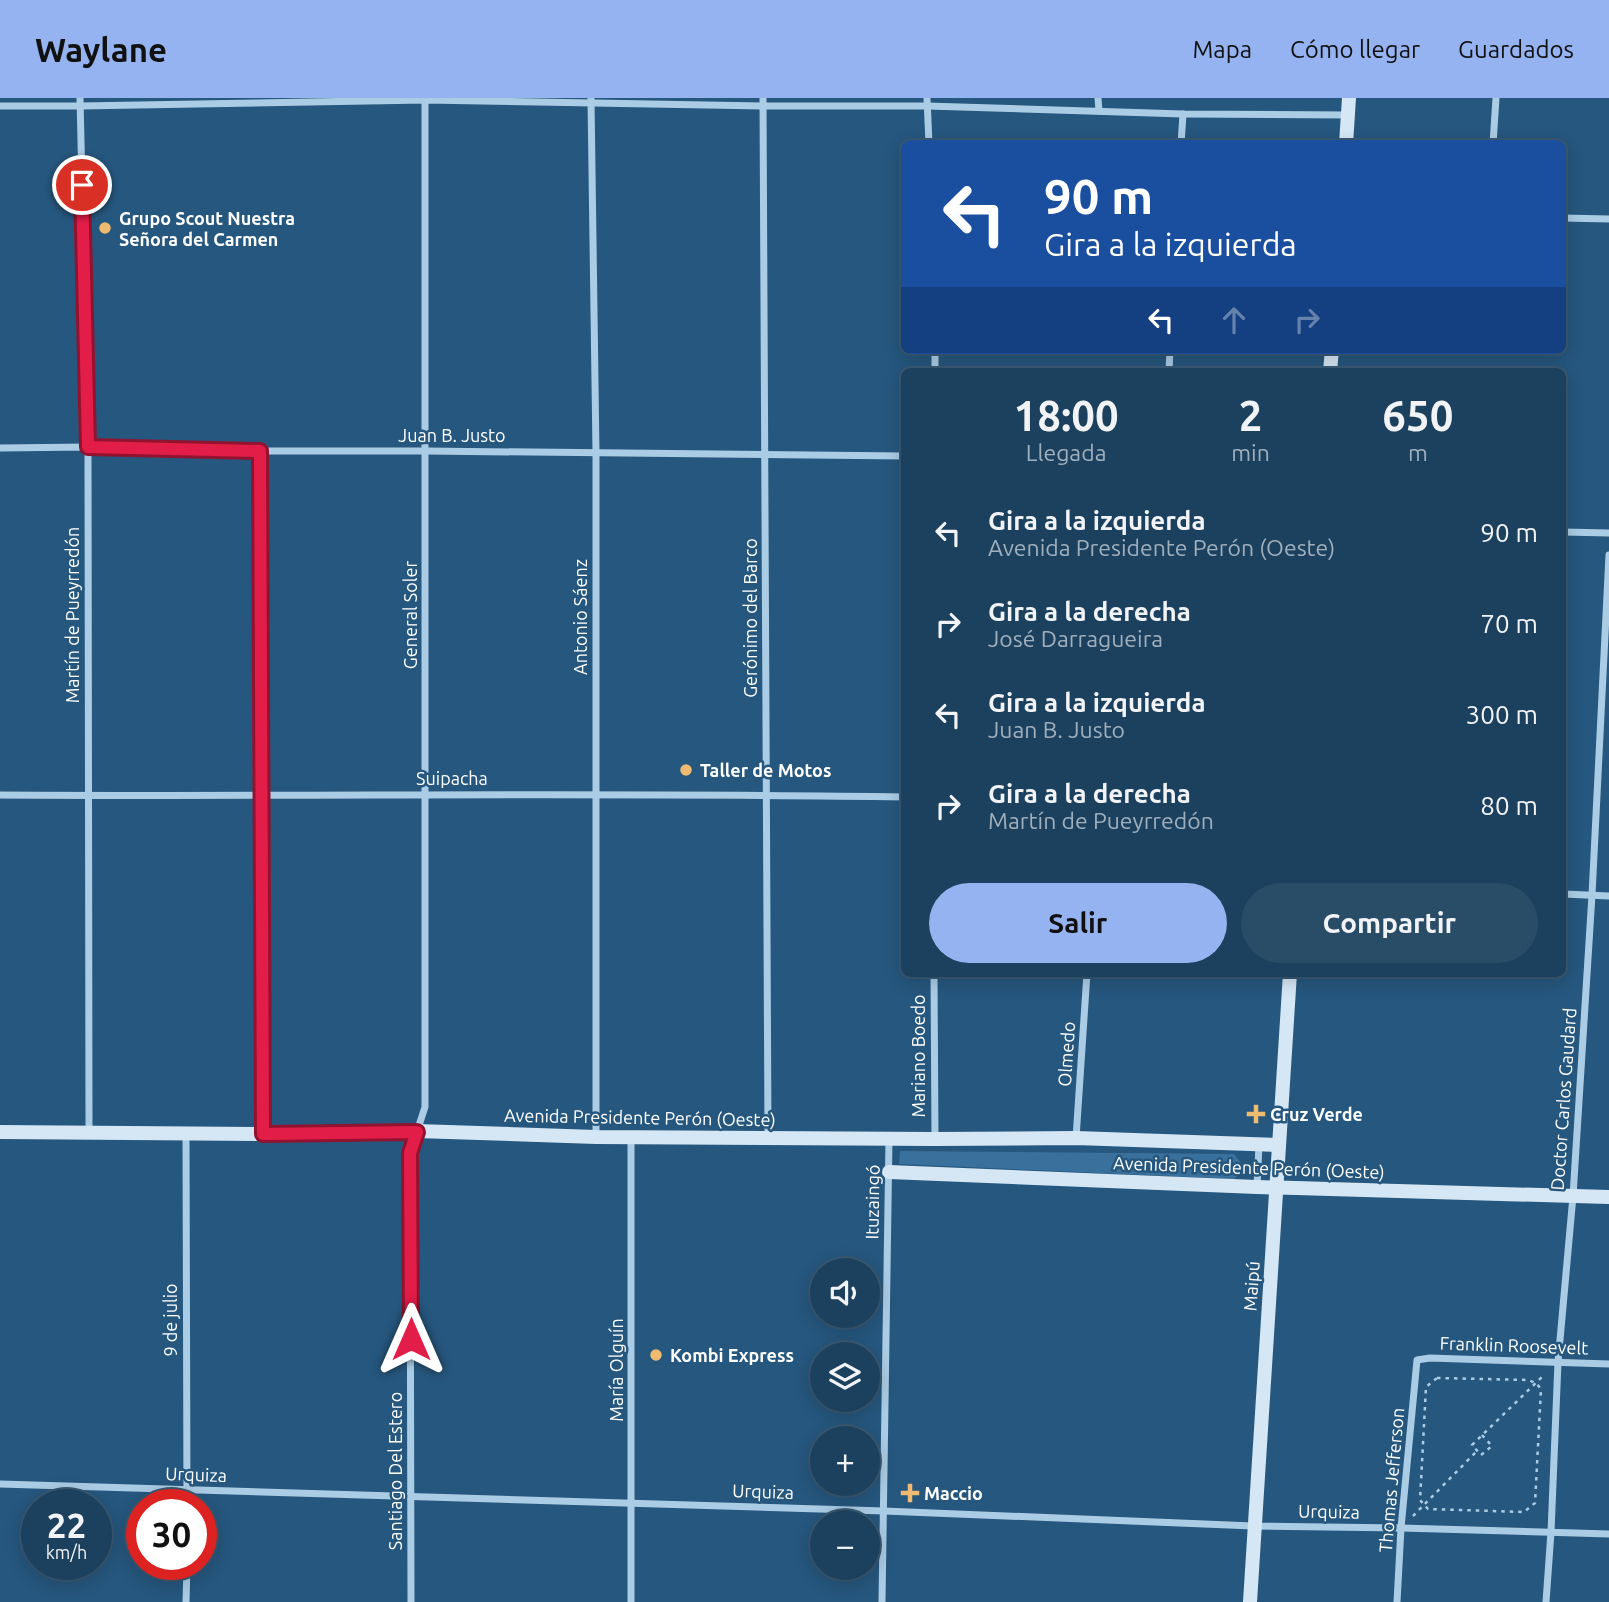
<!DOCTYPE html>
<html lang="es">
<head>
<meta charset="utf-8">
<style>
  :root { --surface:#1c415e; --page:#294c67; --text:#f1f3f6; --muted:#a0afbc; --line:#3a5a73; --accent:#95b2f1 }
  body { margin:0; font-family:Ubuntu,sans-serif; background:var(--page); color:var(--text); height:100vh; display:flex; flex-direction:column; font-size:26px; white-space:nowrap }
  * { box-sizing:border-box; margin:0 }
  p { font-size:23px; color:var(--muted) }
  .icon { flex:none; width:38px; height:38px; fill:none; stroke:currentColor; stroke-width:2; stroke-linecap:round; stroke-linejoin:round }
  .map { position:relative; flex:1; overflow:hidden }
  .drawer { position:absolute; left:901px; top:270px; width:665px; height:609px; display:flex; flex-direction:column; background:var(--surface); border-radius:10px; box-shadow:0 4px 18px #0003,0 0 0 2px var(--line) }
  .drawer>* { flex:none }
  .hud { position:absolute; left:901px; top:42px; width:665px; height:214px; border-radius:10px; box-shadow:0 4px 18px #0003,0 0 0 2px var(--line); background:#1a4fa0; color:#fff; overflow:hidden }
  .tools { position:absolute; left:810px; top:1160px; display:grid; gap:14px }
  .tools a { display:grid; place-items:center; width:70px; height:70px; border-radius:50%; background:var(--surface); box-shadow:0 4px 18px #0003,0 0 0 2px var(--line); font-size:35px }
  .speed { position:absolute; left:21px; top:1391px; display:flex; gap:14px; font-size:35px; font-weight:700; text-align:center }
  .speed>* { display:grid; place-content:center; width:91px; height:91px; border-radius:50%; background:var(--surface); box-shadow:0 4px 18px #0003,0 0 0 2px var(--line); line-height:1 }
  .speed small { font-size:18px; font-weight:400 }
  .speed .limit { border:10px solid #d22; background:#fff; color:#111 }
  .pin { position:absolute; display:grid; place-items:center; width:60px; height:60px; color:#fff; margin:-30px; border:4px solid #fff; border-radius:50%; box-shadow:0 2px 7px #0007 }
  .me { position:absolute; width:77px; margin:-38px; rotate:0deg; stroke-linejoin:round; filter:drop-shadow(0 0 5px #0008) }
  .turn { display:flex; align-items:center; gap:24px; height:147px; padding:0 28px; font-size:32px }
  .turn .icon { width:91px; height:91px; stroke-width:2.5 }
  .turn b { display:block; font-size:49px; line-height:60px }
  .lanes { display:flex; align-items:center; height:66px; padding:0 28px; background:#0003; justify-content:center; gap:35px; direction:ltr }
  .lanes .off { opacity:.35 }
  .eta { display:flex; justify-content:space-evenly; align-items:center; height:119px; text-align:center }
  .eta b { font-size:42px; font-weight:600; line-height:49px }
  .action { display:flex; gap:14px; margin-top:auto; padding:14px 28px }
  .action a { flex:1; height:80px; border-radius:42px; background:var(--accent); color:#111; font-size:28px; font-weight:600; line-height:80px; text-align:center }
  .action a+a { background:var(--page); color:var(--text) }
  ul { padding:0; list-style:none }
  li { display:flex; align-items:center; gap:21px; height:91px; padding:0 28px }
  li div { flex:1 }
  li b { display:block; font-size:26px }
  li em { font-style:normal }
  header { display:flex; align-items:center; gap:42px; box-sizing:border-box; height:98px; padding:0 35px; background:var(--accent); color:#111 }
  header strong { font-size:33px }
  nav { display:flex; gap:38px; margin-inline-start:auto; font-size:24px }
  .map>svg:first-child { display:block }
</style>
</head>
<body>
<header>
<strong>Waylane</strong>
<nav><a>Mapa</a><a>Cómo llegar</a><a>Guardados</a></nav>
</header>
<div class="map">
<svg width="1609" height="1504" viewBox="0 0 1609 1504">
  <rect width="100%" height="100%" fill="#26577e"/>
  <polygon fill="#39719c" points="900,1053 1234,1056 1246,1071 1234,1081 899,1066"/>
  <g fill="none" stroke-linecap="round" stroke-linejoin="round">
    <g stroke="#abcce5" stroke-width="2.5" stroke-dasharray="3.5 5" stroke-linecap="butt">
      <polygon points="1437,1280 1528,1282 1536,1285 1541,1291 1535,1405 1524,1414 1428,1411 1420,1402 1426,1289"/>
      <polyline points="1482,1337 1492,1348 1481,1357 1472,1347 1545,1276"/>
      <polyline points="1413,1418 1477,1353"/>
    </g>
    <g stroke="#abcce5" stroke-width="7">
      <polyline points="80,0 88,349 89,1034"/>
      <polyline points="763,0 768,1039"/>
      <polyline points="927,0 929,46"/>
      <polyline points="1098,0 1099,13"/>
      <polyline points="591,1 596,355 596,1039"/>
      <polyline points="0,8 80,8 425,2 763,8 927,8 1183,16 1347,17"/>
      <polyline points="1181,46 1183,16"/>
      <polyline points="1493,46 1496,0"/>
      <polyline points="1563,120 1609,121"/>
      <polyline points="935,252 935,273"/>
      <polyline points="1169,273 1170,252"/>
      <polyline points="0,350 88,349 260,353 426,353 905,358"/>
      <polyline points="260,353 263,1036"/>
      <polyline points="1563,434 1609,435"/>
      <path d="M0 697C302 699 603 694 905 699"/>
      <polyline points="1563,796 1609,798"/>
      <polyline points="934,875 935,1041"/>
      <polyline points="186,1036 187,1407"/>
      <polyline points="1076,1040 1087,875"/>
      <polyline points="1257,1089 1259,1047"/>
      <polyline points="0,1386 884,1413 1253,1428 1401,1430 1609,1436"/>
      <polyline points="186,1504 187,1466"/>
      <polyline points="411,1504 410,1055 425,1009 425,0"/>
      <polyline points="631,1504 631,1040"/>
      <polyline points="882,1504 889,1041"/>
      <polyline points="1397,1504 1401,1430 1417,1262 1430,1260 1609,1266"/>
      <polyline points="1546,1504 1551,1434 1558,1264 1573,1098 1592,797 1609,457"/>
    </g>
    <g stroke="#d5e7f5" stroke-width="14">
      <polyline points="1346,46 1349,0"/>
      <polyline points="1330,273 1332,252"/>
      <polyline points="0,1034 263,1036 417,1033 596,1039 935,1041 1076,1040 1279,1047"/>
      <polyline points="889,1074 1257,1089 1609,1099"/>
      <polyline points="1250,1504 1290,875"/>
    </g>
  </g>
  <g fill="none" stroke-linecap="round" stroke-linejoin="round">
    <defs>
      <polyline id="route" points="82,87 88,349 260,353 263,1036 417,1034 410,1055 411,1241"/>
    </defs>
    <use href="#route" stroke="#92132f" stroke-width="18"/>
    <use href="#route" stroke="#e11d48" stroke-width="12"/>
  </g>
  <g fill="#eebb70" stroke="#26577e" stroke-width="2.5">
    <circle cx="105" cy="130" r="7"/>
    <circle cx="686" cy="672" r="7"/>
    <path d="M1252.5 1005.5h7v7h7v7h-7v7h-7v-7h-7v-7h7z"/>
    <circle cx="656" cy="1257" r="7"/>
    <path d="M906.5 1384.5h7v7h7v7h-7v7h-7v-7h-7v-7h7z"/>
  </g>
  <g text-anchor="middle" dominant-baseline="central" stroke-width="5" stroke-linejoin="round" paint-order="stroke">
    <g font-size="18" font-weight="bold" fill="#fff" stroke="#26577e" text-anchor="start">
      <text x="119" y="120">Grupo Scout Nuestra<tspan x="119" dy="21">Señora del Carmen</tspan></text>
      <text x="700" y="672">Taller de Motos</text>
      <text x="1270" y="1016">Cruz Verde</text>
      <text x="670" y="1257">Kombi Express</text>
      <text x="924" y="1395">Maccio</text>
    </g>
    <g font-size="18" fill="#fff" stroke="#26577e">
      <text x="452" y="337">Juan B. Justo</text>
      <text transform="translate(72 517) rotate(-90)">Martín de Pueyrredón</text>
      <text transform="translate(410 517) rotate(-90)">General Soler</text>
      <text transform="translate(580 519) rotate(-90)">Antonio Sáenz</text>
      <text transform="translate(750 520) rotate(-90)">Gerónimo del Barco</text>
      <text x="452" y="680">Suipacha</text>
      <text transform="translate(1066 956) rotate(-86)">Olmedo</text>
      <text transform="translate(918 958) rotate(-90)">Mariano Boedo</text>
      <text transform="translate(1563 1001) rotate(-86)">Doctor Carlos Gaudard</text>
      <text transform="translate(640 1019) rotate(1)">Avenida Presidente Perón (Oeste)</text>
      <text transform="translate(1249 1069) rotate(2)">Avenida Presidente Perón (Oeste)</text>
      <text transform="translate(872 1104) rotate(-89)">Ituzaingó</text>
      <text transform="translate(1251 1188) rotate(-86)">Maipú</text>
      <text transform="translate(170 1222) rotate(-90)">9 de julio</text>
      <text transform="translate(1514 1247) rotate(2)">Franklin Roosevelt</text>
      <text transform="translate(616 1272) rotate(-90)">María Olguín</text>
      <text transform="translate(395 1373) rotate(-90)">Santiago Del Estero</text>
      <text transform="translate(196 1376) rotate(2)">Urquiza</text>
      <text transform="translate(1391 1382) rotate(-85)">Thomas Jefferson</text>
      <text transform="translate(763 1393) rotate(2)">Urquiza</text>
      <text transform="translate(1329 1413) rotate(1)">Urquiza</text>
    </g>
  </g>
</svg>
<div class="tools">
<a><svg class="icon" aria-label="sound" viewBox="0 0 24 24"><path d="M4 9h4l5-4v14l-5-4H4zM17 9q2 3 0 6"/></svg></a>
<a><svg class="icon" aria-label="layers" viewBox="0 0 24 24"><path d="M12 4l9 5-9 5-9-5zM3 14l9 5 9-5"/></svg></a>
<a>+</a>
<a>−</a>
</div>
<div class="speed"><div>22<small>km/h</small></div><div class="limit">30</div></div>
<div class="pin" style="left:82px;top:87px;background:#d93025"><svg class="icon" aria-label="arrive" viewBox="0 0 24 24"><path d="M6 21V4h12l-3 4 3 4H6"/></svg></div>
<svg class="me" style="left:411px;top:1241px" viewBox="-20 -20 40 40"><path d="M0-17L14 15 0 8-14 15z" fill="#e11d48" stroke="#fff" stroke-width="4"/></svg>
<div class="hud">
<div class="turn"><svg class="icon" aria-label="left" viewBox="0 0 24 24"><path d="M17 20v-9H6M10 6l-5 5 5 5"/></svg><div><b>90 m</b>Gira a la izquierda</div></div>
<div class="lanes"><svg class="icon" aria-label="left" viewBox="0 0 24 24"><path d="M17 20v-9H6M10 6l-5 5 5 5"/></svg><svg class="icon off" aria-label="ahead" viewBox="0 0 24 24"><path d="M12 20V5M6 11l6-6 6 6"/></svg><svg class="icon off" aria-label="right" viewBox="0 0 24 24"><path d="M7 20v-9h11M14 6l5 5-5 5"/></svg></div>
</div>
<section class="drawer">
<div class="eta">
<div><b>18:00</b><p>Llegada</p></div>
<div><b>2</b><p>min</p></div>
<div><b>650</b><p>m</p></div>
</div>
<ul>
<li><svg class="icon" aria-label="left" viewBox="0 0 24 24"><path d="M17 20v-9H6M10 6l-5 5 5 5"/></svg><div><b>Gira a la izquierda</b><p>Avenida Presidente Perón (Oeste)</p></div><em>90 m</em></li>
<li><svg class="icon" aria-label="right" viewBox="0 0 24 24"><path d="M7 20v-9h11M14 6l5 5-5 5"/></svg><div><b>Gira a la derecha</b><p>José Darragueira</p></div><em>70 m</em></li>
<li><svg class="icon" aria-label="left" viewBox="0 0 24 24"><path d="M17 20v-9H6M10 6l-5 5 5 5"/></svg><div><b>Gira a la izquierda</b><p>Juan B. Justo</p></div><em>300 m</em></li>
<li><svg class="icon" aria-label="right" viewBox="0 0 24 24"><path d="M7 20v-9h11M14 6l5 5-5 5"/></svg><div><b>Gira a la derecha</b><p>Martín de Pueyrredón</p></div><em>80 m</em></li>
</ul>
<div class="action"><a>Salir</a><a>Compartir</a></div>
</section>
</div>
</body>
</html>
